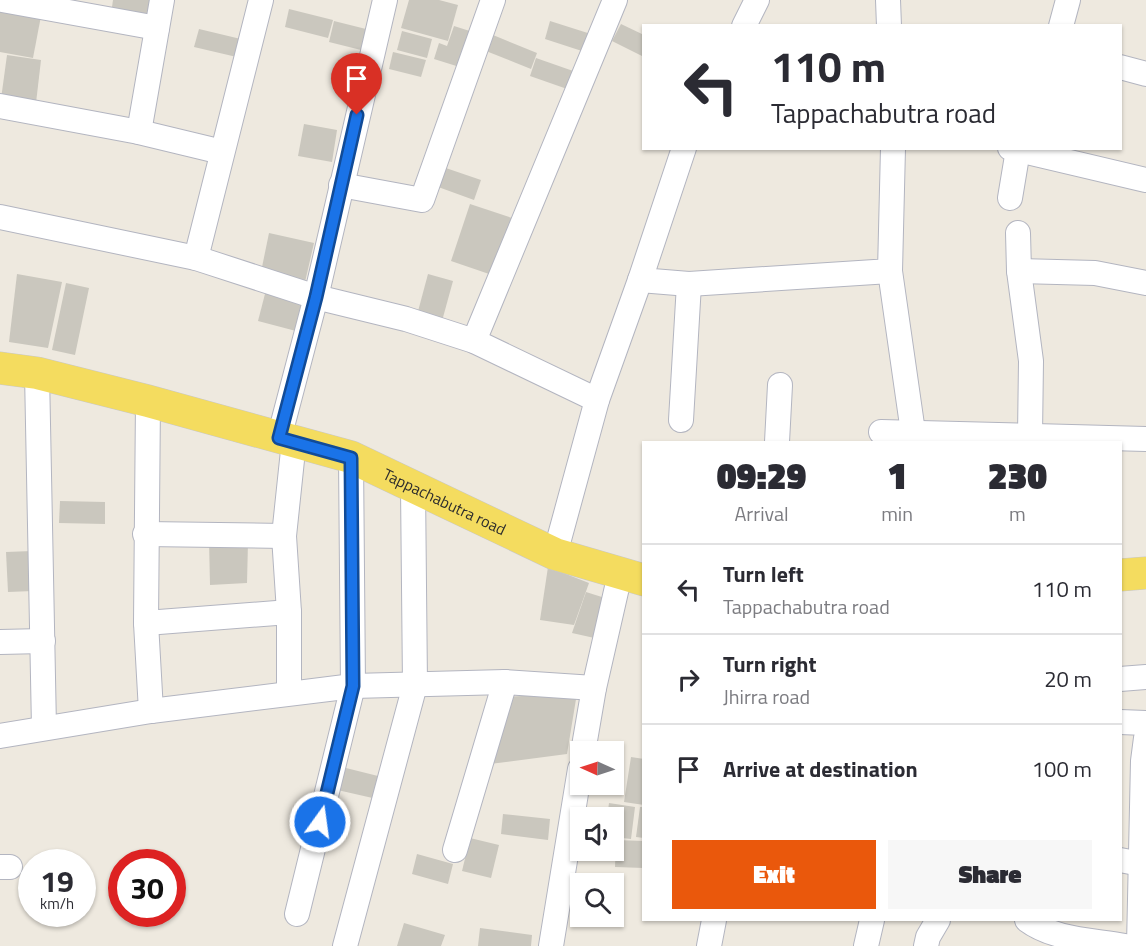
<!DOCTYPE html>
<html lang="en">
<head>
<meta charset="utf-8">
<style>
  :root { --surface:#fff; --page:#f7f7f7; --text:#2b2b33; --muted:#7c7c81; --line:#e1e1e2; --accent:#ea580c }
  body { margin:0; font-family:"Titillium Web",sans-serif; background:var(--page); color:var(--text); height:100vh; display:flex; flex-direction:column; font-size:22px; white-space:nowrap }
  * { box-sizing:border-box; margin:0 }
  p { font-size:20px; color:var(--muted) }
  .icon { flex:none; width:33px; height:33px; fill:none; stroke:currentColor; stroke-width:2; stroke-linecap:round; stroke-linejoin:round }
  .map { position:relative; flex:1; overflow:hidden }
  .drawer { position:absolute; left:642px; top:441px; width:480px; height:480px; display:flex; flex-direction:column; background:var(--surface); border-radius:0px; box-shadow:0 2px 4px #0004 }
  .drawer>* { flex:none }
  .guide { position:absolute; left:642px; top:24px; width:480px; height:126px; border-radius:0px; box-shadow:0 2px 4px #0004; background:#fff; color:var(--text); overflow:hidden }
  .needle { width:39px; rotate:273deg }
  .buttons { position:absolute; left:570px; top:741px; display:grid; gap:12px }
  .buttons a { display:grid; place-items:center; width:54px; height:54px; border-radius:0px; background:var(--surface); box-shadow:0 2px 4px #0004; font-size:30px }
  .speed { position:absolute; left:18px; top:849px; display:flex; gap:12px; font-size:30px; font-weight:700; text-align:center }
  .speed>* { display:grid; place-content:center; width:78px; height:78px; border-radius:50%; background:var(--surface); box-shadow:0 2px 4px #0004; line-height:1 }
  .speed small { font-size:15px; font-weight:400 }
  .speed .limit { border:9px solid #d22; background:#fff; color:#111 }
  .pin { position:absolute; display:grid; place-items:center; width:51px; height:51px; color:#fff; margin:-62px -26px; border-radius:50% 50% 50% 0; rotate:-45deg; box-shadow:0 0 6px #0007 }
  .pin .icon { rotate:45deg }
  .me { position:absolute; width:66px; margin:-33px; rotate:14deg; stroke-linejoin:round; filter:drop-shadow(0 0 4px #0008) }
  .turn { display:flex; align-items:center; gap:21px; height:126px; padding:0 30px; font-size:27px }
  .turn .icon { width:78px; height:78px; stroke-width:2.5 }
  .turn b { display:block; font-size:42px; line-height:51px }
  .eta { display:flex; justify-content:space-evenly; align-items:center; height:102px; text-align:center }
  .eta b { font-size:36px; font-weight:800; line-height:42px }
  .action { display:flex; gap:12px; margin-top:auto; padding:12px 30px }
  .action a { flex:1; height:69px; border-radius:0px; background:var(--accent); color:#fff; font-size:24px; font-weight:800; line-height:69px; text-align:center }
  .action a+a { background:var(--page); color:var(--text) }
  ul { padding:0; list-style:none }
  li { display:flex; align-items:center; gap:18px; height:90px; padding:0 30px; border-top:2px solid var(--line) }
  li div { flex:1 }
  li b { display:block; font-size:22px }
  li em { font-style:normal }
  .map>svg:first-child { display:block }
</style>
</head>
<body>
<div class="map">
<svg width="1146" height="946" viewBox="0 0 1146 946">
  <rect width="100%" height="100%" fill="#eee9df"/>
  <g fill="#cac7be">
    <polygon points="113,0 159,0 157,19 111,14"/>
    <polygon points="409,0 439,0 458,5 448,41 401,28"/>
    <polygon points="0,9 41,16 33,58 0,52"/>
    <polygon points="289,9 333,20 328,38 285,27"/>
    <polygon points="334,21 374,31 369,52 329,42"/>
    <polygon points="550,21 594,35 588,53 545,39"/>
    <polygon points="621,24 644,35 644,57 612,41"/>
    <polygon points="454,26 476,33 466,69 434,59 439,43 447,46"/>
    <polygon points="199,29 245,40 241,58 194,47"/>
    <polygon points="402,31 432,39 427,58 397,50"/>
    <polygon points="493,35 537,53 531,69 486,51"/>
    <polygon points="393,52 426,60 421,77 389,69"/>
    <polygon points="7,55 41,60 36,103 1,99"/>
    <polygon points="536,58 576,72 570,90 530,76"/>
    <polygon points="304,124 337,130 332,162 298,156"/>
    <polygon points="437,165 481,180 474,200 430,184"/>
    <polygon points="470,204 512,218 492,275 451,261"/>
    <polygon points="269,233 314,243 305,282 261,272"/>
    <polygon points="17,274 62,282 48,348 9,342"/>
    <polygon points="428,274 453,281 442,321 417,315"/>
    <polygon points="66,283 89,288 75,355 52,350"/>
    <polygon points="266,290 305,301 296,331 258,321"/>
    <polygon points="60,501 105,502 105,524 59,523"/>
    <polygon points="209,540 248,542 247,583 210,585"/>
    <polygon points="32,551 33,591 8,592 6,552"/>
    <polygon points="548,567 589,583 574,625 540,620"/>
    <polygon points="586,592 605,598 599,639 572,633"/>
    <polygon points="577,693 567,754 490,764 505,697"/>
    <polygon points="631,757 644,759 644,805 624,802"/>
    <polygon points="338,766 382,777 377,799 333,789"/>
    <polygon points="609,803 635,807 631,839 614,837 614,818 607,818"/>
    <polygon points="640,807 644,807 644,838 636,837"/>
    <polygon points="503,814 550,819 548,840 501,834"/>
    <polygon points="470,838 499,845 491,878 462,871"/>
    <polygon points="616,840 644,841 644,868 615,867"/>
    <polygon points="417,854 453,864 448,884 412,874"/>
    <polygon points="404,923 445,935 441,946 397,946"/>
    <polygon points="480,928 532,935 531,946 478,946"/>
  </g>
  <g fill="none" stroke-linecap="round" stroke-linejoin="round">
    <defs>
      <g id="minor">
        <polyline points="2,0 157,28"/>
        <polyline points="888,0 889,26"/>
        <polyline points="744,26 757,0"/>
        <polyline points="1061,26 1068,0"/>
        <polyline points="1120,67 1146,74"/>
        <polyline points="0,106 139,132 222,152"/>
        <polyline points="139,132 162,0"/>
        <polyline points="1010,148 1146,180"/>
        <polyline points="341,185 422,200 493,0"/>
        <polyline points="1010,198 1018,150"/>
        <polyline points="0,217 196,258 316,297 406,319 474,341 597,400"/>
        <polyline points="1018,233 1019,271 1031,361 1030,435"/>
        <polyline points="196,258 261,0"/>
        <polyline points="890,271 913,432"/>
        <polyline points="1019,271 1095,273 1146,283"/>
        <polyline points="640,280 689,284 890,271 893,148"/>
        <polyline points="474,341 615,0"/>
        <polyline points="37,373 44,728"/>
        <polyline points="148,401 146,623 151,711"/>
        <polyline points="681,420 689,284"/>
        <polyline points="881,432 1146,439"/>
        <polyline points="279,438 316,297 385,0"/>
        <polyline points="777,442 780,385"/>
        <polyline points="145,534 284,536"/>
        <polyline points="555,554 597,400 640,280 684,148"/>
        <polyline points="146,623 289,612"/>
        <polyline points="0,642 43,641"/>
        <polyline points="1120,679 1146,677"/>
        <polyline points="289,693 289,612 284,536 294,441"/>
        <polyline points="1120,722 1146,723"/>
        <polyline points="0,736 151,711 353,686 505,682 594,688"/>
        <polyline points="583,752 594,688 620,574"/>
        <polyline points="455,850 505,682"/>
        <polyline points="1120,860 1141,864"/>
        <polyline points="0,867 10,867"/>
        <polyline points="297,914 353,686 351,457"/>
        <path d="M1027 920C1054 940 1093 940 1125 946"/>
        <polyline points="345,946 415,685 413,487"/>
        <polyline points="551,946 580,769"/>
        <polyline points="709,946 714,920"/>
        <polyline points="866,946 872,920"/>
        <polyline points="926,946 928,937 938,920"/>
        <polyline points="1139,946 1143,761 1146,738"/>
      </g>
      <g id="major">
        <path id="s1" d="M0 368 37 373 148 401 351 457 555 554 644 580"/>
        <polyline points="1120,575 1146,573"/>
      </g>
    </defs>
    <use href="#minor" stroke="#b3b5c0" stroke-width="26"/>
    <use href="#major" stroke="#c8c8c8" stroke-width="33"/>
    <use href="#minor" stroke="#fff" stroke-width="24"/>
    <use href="#major" stroke="#f4dc5f" stroke-width="32"/>
  </g>
  <g fill="none" stroke-linecap="round" stroke-linejoin="round">
    <defs>
      <polyline id="route" points="320,822 353,686 351,458 279,438 316,297 357,115"/>
    </defs>
    <use href="#route" stroke="#114b97" stroke-width="15"/>
    <use href="#route" stroke="#1a73e8" stroke-width="10"/>
  </g>
  <g text-anchor="middle" dominant-baseline="central" stroke-width="4.5" stroke-linejoin="round" paint-order="stroke">
    <g font-size="16" fill="#2d2d2d" stroke="#fff">
      <text stroke="none"><textPath href="#s1" startOffset="466">Tappachabutra road</textPath></text>
    </g>
  </g>
</svg>
<div class="buttons">
<a><svg class="needle" viewBox="-14 -14 28 28"><path d="M0-13l5 13h-10z" fill="#e53935"/><path d="M0 13l5-13h-10z" fill="#7c7c81"/></svg></a>
<a><svg class="icon" aria-label="sound" viewBox="0 0 24 24"><path d="M4 9h4l5-4v14l-5-4H4zM17 9q2 3 0 6"/></svg></a>
<a><svg class="icon" aria-label="search" viewBox="0 0 24 24"><circle cx="10" cy="10" r="6"/><path d="M15 15l6 6"/></svg></a>
</div>
<div class="speed"><div>19<small>km/h</small></div><div class="limit">30</div></div>
<div class="pin" style="left:357px;top:115px;background:#d93025"><svg class="icon" aria-label="arrive" viewBox="0 0 24 24"><path d="M6 21V4h12l-3 4 3 4H6"/></svg></div>
<svg class="me" style="left:320px;top:822px" viewBox="-20 -20 40 40"><circle r="17" fill="#1a73e8" stroke="#fff" stroke-width="3"/><path d="M0-11L8 9 0 5-8 9z" fill="#fff"/></svg>
<div class="guide">
<div class="turn"><svg class="icon" aria-label="left" viewBox="0 0 24 24"><path d="M17 20v-9H6M10 6l-5 5 5 5"/></svg><div><b>110 m</b>Tappachabutra road</div></div>
</div>
<section class="drawer">
<div class="eta">
<div><b>09:29</b><p>Arrival</p></div>
<div><b>1</b><p>min</p></div>
<div><b>230</b><p>m</p></div>
</div>
<ul>
<li><svg class="icon" aria-label="left" viewBox="0 0 24 24"><path d="M17 20v-9H6M10 6l-5 5 5 5"/></svg><div><b>Turn left</b><p>Tappachabutra road</p></div><em>110 m</em></li>
<li><svg class="icon" aria-label="right" viewBox="0 0 24 24"><path d="M7 20v-9h11M14 6l5 5-5 5"/></svg><div><b>Turn right</b><p>Jhirra road</p></div><em>20 m</em></li>
<li><svg class="icon" aria-label="arrive" viewBox="0 0 24 24"><path d="M6 21V4h12l-3 4 3 4H6"/></svg><div><b>Arrive at destination</b></div><em>100 m</em></li>
</ul>
<div class="action"><a>Exit</a><a>Share</a></div>
</section>
</div>
</body>
</html>
